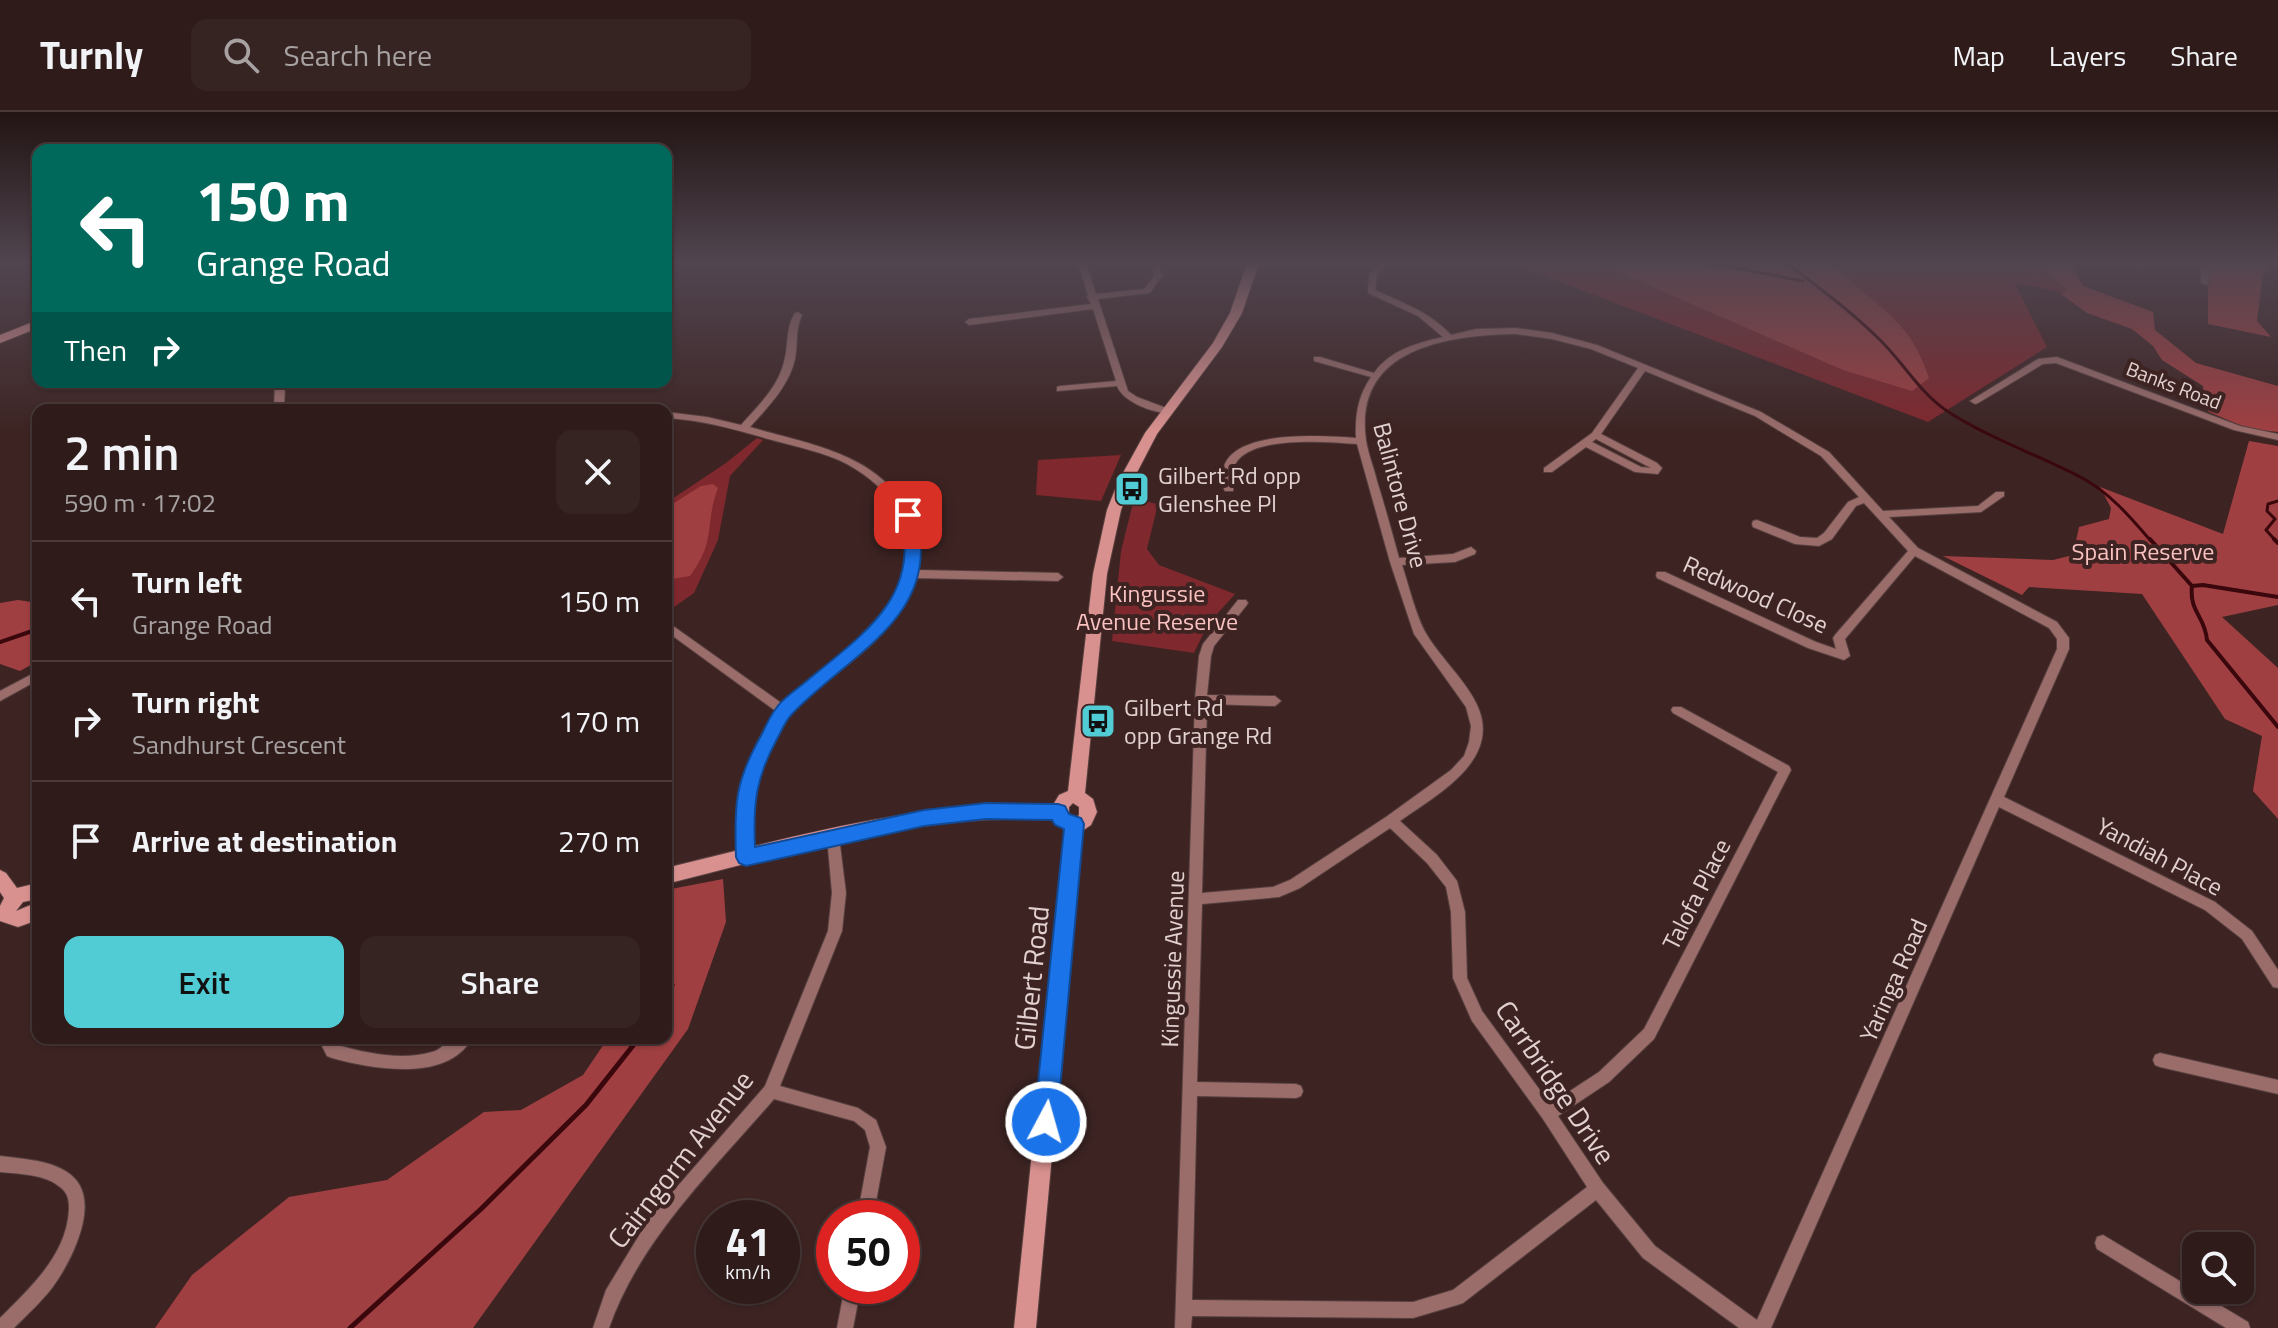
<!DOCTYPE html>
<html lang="en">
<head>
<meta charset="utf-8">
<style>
  :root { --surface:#2e1b1a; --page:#362423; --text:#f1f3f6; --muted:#a7a1a2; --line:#493939; --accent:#51ccd4 }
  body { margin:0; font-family:"Titillium Web",sans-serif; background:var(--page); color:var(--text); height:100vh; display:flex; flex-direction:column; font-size:30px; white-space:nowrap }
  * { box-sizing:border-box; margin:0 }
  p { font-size:26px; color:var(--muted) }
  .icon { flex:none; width:44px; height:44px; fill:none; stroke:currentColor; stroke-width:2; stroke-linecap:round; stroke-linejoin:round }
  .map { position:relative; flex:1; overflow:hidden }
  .side { position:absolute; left:32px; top:292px; width:640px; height:640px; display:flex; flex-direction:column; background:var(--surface); border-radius:16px; box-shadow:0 2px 6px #0004,0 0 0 2px var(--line) }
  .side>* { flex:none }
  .hud { position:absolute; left:32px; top:32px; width:640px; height:244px; border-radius:16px; box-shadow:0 2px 6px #0004,0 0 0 2px var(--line); background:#00695c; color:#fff; overflow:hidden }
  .controls { position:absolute; left:2182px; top:1120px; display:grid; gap:16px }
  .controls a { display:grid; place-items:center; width:72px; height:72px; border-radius:16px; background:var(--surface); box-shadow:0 2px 6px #0004,0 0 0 2px var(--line); font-size:40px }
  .speed { position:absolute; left:696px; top:1088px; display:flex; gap:16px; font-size:40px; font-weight:700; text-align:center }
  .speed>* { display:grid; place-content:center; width:104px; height:104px; border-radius:50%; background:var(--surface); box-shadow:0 2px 6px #0004,0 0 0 2px var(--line); line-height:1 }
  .speed small { font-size:20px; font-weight:400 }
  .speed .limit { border:12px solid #d22; background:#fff; color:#111 }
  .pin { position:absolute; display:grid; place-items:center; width:68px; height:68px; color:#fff; margin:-34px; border-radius:16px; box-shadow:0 4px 12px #0006 }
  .me { position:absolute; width:88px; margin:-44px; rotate:6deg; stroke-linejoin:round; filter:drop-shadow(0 0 6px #0008) }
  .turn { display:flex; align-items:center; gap:28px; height:168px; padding:0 32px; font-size:36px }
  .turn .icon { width:104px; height:104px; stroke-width:2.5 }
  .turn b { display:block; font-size:56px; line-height:68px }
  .then { display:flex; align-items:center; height:76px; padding:0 32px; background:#0003; gap:16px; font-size:30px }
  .round { display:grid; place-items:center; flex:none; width:84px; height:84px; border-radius:16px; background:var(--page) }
  .head { display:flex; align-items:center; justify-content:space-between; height:136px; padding:0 32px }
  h1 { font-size:48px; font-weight:600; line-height:60px }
  .action { display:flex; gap:16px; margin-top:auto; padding:16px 32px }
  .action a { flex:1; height:92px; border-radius:16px; background:var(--accent); color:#111; font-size:32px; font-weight:600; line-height:92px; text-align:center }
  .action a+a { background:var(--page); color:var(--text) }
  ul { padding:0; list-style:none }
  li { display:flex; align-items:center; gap:24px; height:120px; padding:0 32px; border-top:2px solid var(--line) }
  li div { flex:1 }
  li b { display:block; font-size:30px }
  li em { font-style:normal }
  header { display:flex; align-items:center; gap:48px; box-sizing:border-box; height:112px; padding:0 40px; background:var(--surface); border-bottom:2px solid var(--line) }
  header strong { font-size:38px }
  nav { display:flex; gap:44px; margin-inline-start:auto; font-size:28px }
  .search { width:560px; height:72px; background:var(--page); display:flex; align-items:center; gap:20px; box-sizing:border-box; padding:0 28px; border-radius:16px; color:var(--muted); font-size:30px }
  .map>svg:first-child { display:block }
</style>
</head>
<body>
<header>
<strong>Turnly</strong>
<div class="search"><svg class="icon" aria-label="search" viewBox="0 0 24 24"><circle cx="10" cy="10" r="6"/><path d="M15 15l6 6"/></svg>Search here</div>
<nav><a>Map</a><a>Layers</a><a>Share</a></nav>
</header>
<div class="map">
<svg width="2278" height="1216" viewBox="0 0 2278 1216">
  <rect width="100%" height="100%" fill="#3d2423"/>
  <g fill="#7f282d">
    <polygon points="1510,151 2070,151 2090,187 2014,170 2047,235 1928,310"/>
    <polygon points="757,326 763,328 730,364 718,428 694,481 667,500 666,391 726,351"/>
    <polygon points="1121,343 1101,389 1036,383 1038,348"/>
    <polygon points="1134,387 1158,392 1147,437 1159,453 1235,482 1208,512 1194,541 1112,529 1121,439"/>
  </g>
  <g fill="#a03f41">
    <path d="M1598 151H1832C1873 196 1908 201 1929 266L1912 279 1843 258Z"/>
    <polygon points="2017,151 2070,151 2083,174 2153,200 2155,218 2196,251 2278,274 2278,320 2249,317 2209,300 2205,295 2203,274 2162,248 2153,234 2132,217 2087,201 2061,182 2068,178 2040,154 2021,154"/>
    <polygon points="2208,151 2278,151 2263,161 2257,209 2271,225 2208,212"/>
    <polygon points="2249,329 2278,334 2278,493 2222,505 2278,556 2278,707 2253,679 2262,624 2225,607 2142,482 2029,475 2022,483 1943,444 2053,448 2073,443 2079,415 2109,407 2111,396 2100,375 2223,422"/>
    <path d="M713 372 718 376C704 413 717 428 690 464L666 468V396L701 374Z"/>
    <polygon points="18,488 38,491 38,549 20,559 0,552 0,491"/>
    <polygon points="723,767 726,810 688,917 473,1216 155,1216 192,1163 289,1085 387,1068 484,1000 521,998 583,963 608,926 666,926 666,778"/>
  </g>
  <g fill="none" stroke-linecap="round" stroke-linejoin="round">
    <g stroke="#39070c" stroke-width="3">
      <polyline points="1711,151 1803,169"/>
      <path d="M1786 151C1817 174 1848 197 1876 224 1902 248 1917 278 1947 299 1990 327 2039 343 2084 367 2111 382 2131 406 2151 429"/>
      <polyline points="2276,429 2266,418 2275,407 2267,399 2268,392 2278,389"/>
    </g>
    <g stroke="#39070c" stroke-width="4">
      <polyline points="2150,427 2192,474"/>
      <polyline points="2274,427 2278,431"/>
      <path d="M2278 485 2203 473 2192 474C2189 500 2205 504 2207 528L2278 615"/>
      <polyline points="0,530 38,517"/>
    </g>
    <g stroke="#39070c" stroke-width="5">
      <polyline points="666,883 672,873"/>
      <polyline points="350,1216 481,1097 586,993 639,926"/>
    </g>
    <defs>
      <g id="street">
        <path d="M1078 151H1086L1096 182 1144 177 1154 164 1153 153 1160 155 1162 164 1150 181 1098 187 1128 279 1137 285 1169 297V301C1153 301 1123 290 1117 274L1057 279V275L1060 274 1116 269 1093 197 969 213 965 210 969 207 1091 192 1087 185 1088 183Z"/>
        <path d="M1380 151H1388L1377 164 1375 178C1403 191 1430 200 1451 223L1476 217 1516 216 1552 221 1597 233 1761 300 1829 340 1883 399 1978 394 1996 380H2004V384L1981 400 1889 405 1918 436 2057 510 2069 526V537L2004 685 2215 790 2252 819 2278 858V876L2273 875 2242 827 2205 798 1999 695 1771 1216H1739L1643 1146 1596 1088 1463 1191 1457 1193 1413 1206 1192 1204 1191 1216H1175L1195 587 1199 544 1203 532 1238 488H1246L1248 491 1246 494 1214 534 1211 544 1207 583 1275 584 1281 589 1275 594 1207 592 1202 781 1273 775 1290 768 1386 705 1451 658 1464 644 1469 630 1471 614 1466 595 1414 522 1390 450 1357 332C1328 330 1246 322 1234 355 1231 362 1234 372 1233 379H1225L1224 377C1224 371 1222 363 1223 358 1231 316 1325 324 1356 326 1355 303 1358 284 1371 265L1314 249V245H1320L1374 261C1390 238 1417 231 1443 225L1418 204 1368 181 1369 163ZM1516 222 1552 227 1591 237 1638 256 1592 321 1544 356V360H1552L1586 335 1635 360 1658 362 1662 356 1657 351 1601 322 1645 259 1755 304 1821 344 1859 385 1848 390 1824 421 1817 426 1800 425 1757 408 1753 409 1752 412 1753 415 1795 432 1819 434 1832 427 1856 394 1864 391 1908 439 1835 523 1833 526 1836 537 1816 530 1665 460H1657L1656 463 1657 466 1808 536 1844 548 1850 544 1845 527 1915 444 2049 516 2057 527V537L1757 1208 1655 1134 1603 1071 1558 1004 1609 970 1654 927 1791 658 1789 654 1681 595H1673L1671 598 1673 601 1778 660 1644 917 1599 960 1550 992 1482 899 1467 866 1465 800 1457 769 1437 743 1400 709C1436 683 1503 648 1477 593 1467 570 1440 545 1427 523 1416 505 1409 474 1402 453L1455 450 1475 442 1476 439 1471 435 1453 442 1399 446C1392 420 1385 395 1377 369 1374 356 1368 342 1366 328 1353 236 1448 223 1516 222ZM1596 327 1651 356 1641 355 1592 330ZM1390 716 1427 751 1446 775 1451 800 1453 866 1472 909 1543 1007 1587 1075 1453 1178 1413 1190 1192 1188 1197 984 1296 986 1301 984 1303 979 1301 974 1296 972 1197 970 1202 792 1279 785 1300 776Z"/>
        <polygon points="2136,151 2145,151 2146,153 2142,156"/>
        <polygon points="2201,151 2209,151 2208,173 2201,171"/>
        <path d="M798 200 802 203C795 217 798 231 795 247 789 274 768 295 750 315 811 333 879 341 911 404 918 420 921 441 917 458L1058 461 1063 465 1058 469 915 466C909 490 892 511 876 528 858 546 838 560 819 575 758 625 749 669 753 745L751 749 746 751 741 749 739 745C738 693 742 642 777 600L666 519V509L784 593C818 556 869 534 894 489 924 433 901 381 847 352 824 340 797 335 772 328 737 318 703 308 666 306V300L707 305 741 313C758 294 778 275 784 250 789 233 785 217 795 201Z"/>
        <polygon points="2057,245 2240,314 2278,322 2278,328 2234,318 2056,251 2043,252 1978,291 1975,292 1970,289 2038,247"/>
        <polygon points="275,270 285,270 284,298 274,298"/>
        <polygon points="38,559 38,568 0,589 0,579"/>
        <path d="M833 720 838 721 839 725 846 781 842 819 780 974 858 996 876 1008 886 1035 873 1106H857L870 1035 865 1018 854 1009 774 987C714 1057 640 1127 609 1216H593L606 1178 649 1107 765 974 828 819 832 781 827 725 828 721Z"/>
        <path d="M318 926H333L337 933C366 941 402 949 432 940 441 938 445 930 453 926 458 924 467 926 472 926 448 971 372 957 332 946L327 944Z"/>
        <polygon points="2160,941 2278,968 2278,982 2160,955 2155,953 2153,948 2155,943"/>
        <path d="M0 1044C23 1047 53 1048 71 1063 103 1089 71 1150 52 1176 41 1190 27 1203 14 1216H0V1206C30 1176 67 1143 69 1097 69 1088 68 1081 60 1075 45 1062 19 1062 0 1060Z"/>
        <polygon points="2103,1123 2248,1210 2250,1216 2226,1216 2097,1137 2095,1131 2097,1125"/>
        <polygon points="845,1174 861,1174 853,1216 837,1216"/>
      </g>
      <g id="secondary">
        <path d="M1247 151H1259L1242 201 1222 235 1157 322 1132 370 1121 398 1107 462 1085 681 1093 687 1097 700 1091 713 1082 719 1036 1216H1014L1065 718 1058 714 1053 707C921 701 794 740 666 772V756C793 725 920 688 1053 693L1059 683 1068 679 1093 462 1107 398 1118 370 1145 321 1213 231 1230 201ZM1073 691 1079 695V703L1076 706 1069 703V695Z"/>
        <polygon points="38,208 38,216 0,231 0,223"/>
        <polygon points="0,758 6,761 17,776 38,771 38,787 23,790 16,799 38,790 38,808 18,815 0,809 0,794 4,786 0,780"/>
      </g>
    </defs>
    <use href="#street" stroke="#57403f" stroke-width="2"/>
    <use href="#secondary" stroke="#57403f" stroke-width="2"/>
    <use href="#street" fill="#9a6d6b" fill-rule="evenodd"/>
    <use href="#secondary" fill="#d9918f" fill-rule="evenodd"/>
  </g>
  <linearGradient id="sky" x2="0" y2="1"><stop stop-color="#221413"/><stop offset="0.47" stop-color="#514550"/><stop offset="1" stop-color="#514550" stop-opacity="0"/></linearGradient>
  <rect width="2278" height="321" fill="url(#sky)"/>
  <path fill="#1a73e8" stroke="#114b97" stroke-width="2" d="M908 397 916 403C944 504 850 541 792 602 785 609 781 620 776 629 756 666 753 692 755 735L924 698 986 691 1058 692 1065 694 1069 702 1081 706 1084 712 1057 1010 1054 1018 1046 1021 1037 1018 1034 1010 1064 717 1055 713 1052 708 986 707 924 714 746 754 739 751 736 745C734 692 735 669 762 622 766 613 771 603 777 595 785 584 799 576 809 567 865 521 922 483 900 403Z"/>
  <defs>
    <symbol id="bus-square" viewBox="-11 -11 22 22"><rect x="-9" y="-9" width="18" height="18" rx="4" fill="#51ccd4" stroke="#3d2423"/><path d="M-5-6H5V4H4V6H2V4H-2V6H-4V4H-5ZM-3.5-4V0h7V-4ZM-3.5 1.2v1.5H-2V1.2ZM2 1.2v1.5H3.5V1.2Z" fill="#111"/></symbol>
  </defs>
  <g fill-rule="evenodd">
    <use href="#bus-square" x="1112" y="357" width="40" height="40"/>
    <use href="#bus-square" x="1078" y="589" width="40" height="40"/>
  </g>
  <g text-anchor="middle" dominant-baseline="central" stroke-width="8" stroke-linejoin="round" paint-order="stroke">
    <g font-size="20" fill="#e2d1d0" stroke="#3d2423">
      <text transform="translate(2174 273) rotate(21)">Banks Road</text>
    </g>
    <g font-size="24" fill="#e2d1d0" stroke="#3d2423" text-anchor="start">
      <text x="1158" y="363">Gilbert Rd opp<tspan x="1158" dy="28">Glenshee Pl</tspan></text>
      <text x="1124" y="595">Gilbert Rd<tspan x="1124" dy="28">opp Grange Rd</tspan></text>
    </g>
    <g font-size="24" fill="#e2d1d0" stroke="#3d2423">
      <text transform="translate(1401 383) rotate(75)">Balintore Drive</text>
      <text transform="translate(1756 482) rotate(24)">Redwood Close</text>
      <text transform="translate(2160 744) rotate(28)">Yandiah Place</text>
      <text transform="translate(1696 782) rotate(-63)">Talofa Place</text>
      <text transform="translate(1172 847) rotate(-88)">Kingussie Avenue</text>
      <text transform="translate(1893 868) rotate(-66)">Yaringa Road</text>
    </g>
    <g font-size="24" fill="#f9c1bf" stroke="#3d2423">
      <text x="2143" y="439">Spain Reserve</text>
      <text x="1157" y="481">Kingussie<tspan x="1157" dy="28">Avenue Reserve</tspan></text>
    </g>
    <g font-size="28" fill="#e2d1d0" stroke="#3d2423">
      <text transform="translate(1031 866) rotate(-84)">Gilbert Road</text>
      <text transform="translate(1556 970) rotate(56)">Carrbridge Drive</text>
      <text transform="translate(680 1047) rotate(-52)">Cairngorm Avenue</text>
    </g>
  </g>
</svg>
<div class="controls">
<a><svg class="icon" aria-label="search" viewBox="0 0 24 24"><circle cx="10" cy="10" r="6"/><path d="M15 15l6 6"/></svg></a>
</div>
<div class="speed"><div>41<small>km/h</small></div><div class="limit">50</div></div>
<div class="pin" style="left:908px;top:403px;background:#d93025"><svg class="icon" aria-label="arrive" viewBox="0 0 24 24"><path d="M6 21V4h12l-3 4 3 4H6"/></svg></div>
<svg class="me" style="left:1046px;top:1010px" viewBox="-20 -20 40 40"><circle r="17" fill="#1a73e8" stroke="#fff" stroke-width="3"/><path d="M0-11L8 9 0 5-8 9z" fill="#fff"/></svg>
<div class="hud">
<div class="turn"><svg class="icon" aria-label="left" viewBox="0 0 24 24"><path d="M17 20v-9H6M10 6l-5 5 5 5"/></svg><div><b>150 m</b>Grange Road</div></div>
<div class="then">Then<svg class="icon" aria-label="right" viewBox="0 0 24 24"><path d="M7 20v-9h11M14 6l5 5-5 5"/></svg></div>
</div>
<section class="side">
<div class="head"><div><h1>2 min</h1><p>590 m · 17:02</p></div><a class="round"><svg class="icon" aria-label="close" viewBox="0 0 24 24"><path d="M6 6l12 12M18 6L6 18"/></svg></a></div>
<ul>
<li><svg class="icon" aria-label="left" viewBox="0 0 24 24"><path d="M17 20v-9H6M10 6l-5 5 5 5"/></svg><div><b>Turn left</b><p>Grange Road</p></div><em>150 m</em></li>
<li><svg class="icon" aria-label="right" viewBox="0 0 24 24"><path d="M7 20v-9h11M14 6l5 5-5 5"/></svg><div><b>Turn right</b><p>Sandhurst Crescent</p></div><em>170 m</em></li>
<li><svg class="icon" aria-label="arrive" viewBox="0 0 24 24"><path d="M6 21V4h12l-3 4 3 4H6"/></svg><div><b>Arrive at destination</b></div><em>270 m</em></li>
</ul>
<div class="action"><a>Exit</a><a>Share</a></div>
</section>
</div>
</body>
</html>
